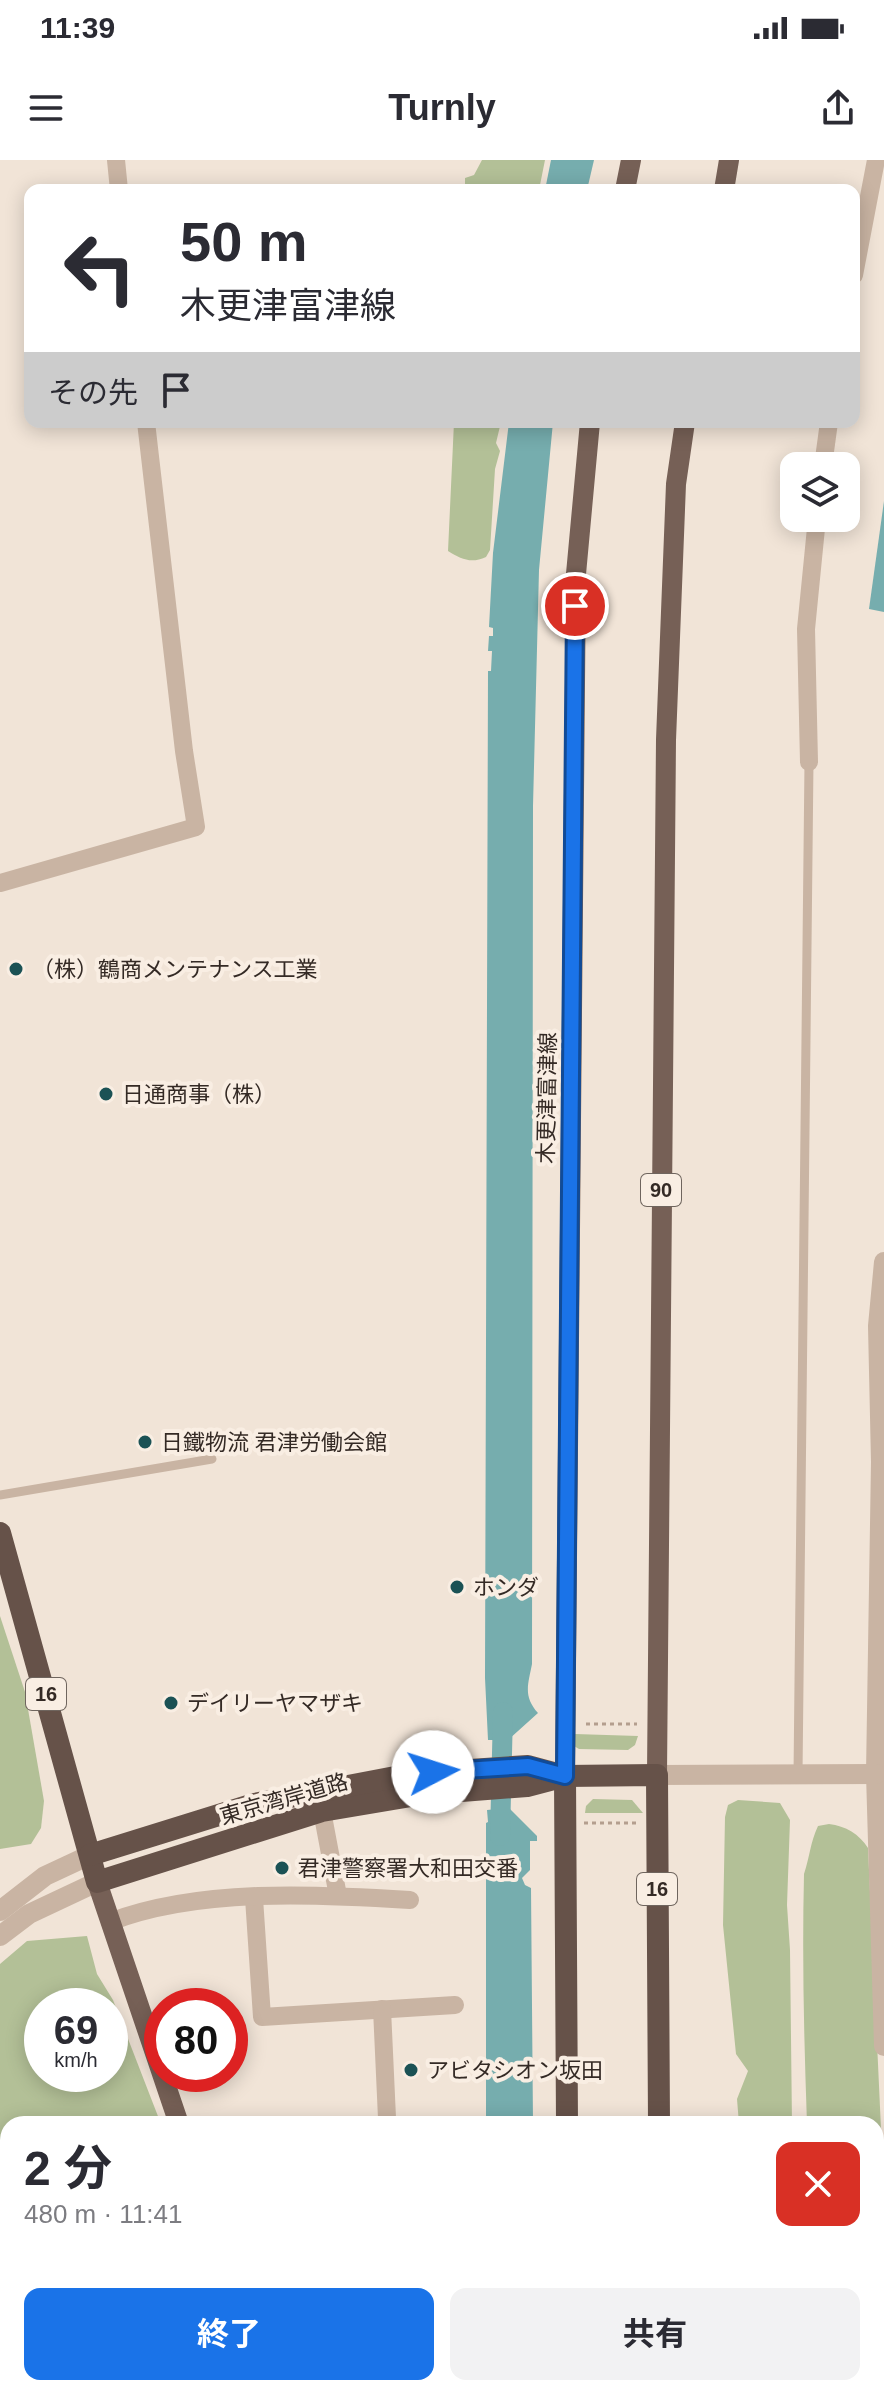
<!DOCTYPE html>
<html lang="ja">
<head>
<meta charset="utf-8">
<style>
  :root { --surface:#fff; --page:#f2f2f3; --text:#2b2b33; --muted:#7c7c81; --accent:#1a73e8 }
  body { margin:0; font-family:Helvetica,"Noto Sans JP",sans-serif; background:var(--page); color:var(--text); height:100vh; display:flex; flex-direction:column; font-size:30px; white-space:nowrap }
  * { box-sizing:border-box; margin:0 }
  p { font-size:26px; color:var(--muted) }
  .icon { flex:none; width:44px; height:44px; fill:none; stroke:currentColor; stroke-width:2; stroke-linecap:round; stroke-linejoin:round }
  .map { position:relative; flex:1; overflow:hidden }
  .panel { position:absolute; left:0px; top:1956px; width:884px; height:280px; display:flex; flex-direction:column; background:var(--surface); border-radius:24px 24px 0 0; box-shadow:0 4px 20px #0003 }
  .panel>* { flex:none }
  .banner { position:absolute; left:24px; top:24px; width:836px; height:244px; border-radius:16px; box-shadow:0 4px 20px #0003; background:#fff; color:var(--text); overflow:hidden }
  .tools { position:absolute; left:780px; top:292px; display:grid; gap:16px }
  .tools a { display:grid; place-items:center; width:80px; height:80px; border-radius:16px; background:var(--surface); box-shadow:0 4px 20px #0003; font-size:40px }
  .speed { position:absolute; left:24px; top:1828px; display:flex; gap:16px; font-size:40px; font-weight:700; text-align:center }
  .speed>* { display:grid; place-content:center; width:104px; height:104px; border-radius:50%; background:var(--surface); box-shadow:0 4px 20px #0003; line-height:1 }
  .speed small { font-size:20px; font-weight:400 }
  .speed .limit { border:12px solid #d22; background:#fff; color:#111 }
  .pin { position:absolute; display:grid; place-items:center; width:68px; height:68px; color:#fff; margin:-34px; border:4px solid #fff; border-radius:50%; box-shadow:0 2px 8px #0007 }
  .me { position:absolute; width:88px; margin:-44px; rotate:85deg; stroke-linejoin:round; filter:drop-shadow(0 0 6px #0008) }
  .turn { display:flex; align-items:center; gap:28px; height:168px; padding:0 24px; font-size:36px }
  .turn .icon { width:104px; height:104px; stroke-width:2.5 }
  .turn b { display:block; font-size:56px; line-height:68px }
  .then { display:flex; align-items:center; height:76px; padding:0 24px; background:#0003; gap:16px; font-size:30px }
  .round { display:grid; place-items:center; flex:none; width:84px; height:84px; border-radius:16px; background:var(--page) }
  .summary { display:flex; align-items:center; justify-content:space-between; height:136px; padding:0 24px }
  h1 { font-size:48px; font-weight:700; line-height:60px }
  .action { display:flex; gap:16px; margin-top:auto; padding:16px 24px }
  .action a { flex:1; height:92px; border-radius:16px; background:var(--accent); color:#fff; font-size:32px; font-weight:700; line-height:92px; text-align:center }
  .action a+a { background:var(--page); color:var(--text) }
  .status { display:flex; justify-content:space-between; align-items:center; height:56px; padding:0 40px; background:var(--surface); direction:ltr }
  .status svg { height:22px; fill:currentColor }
  header { display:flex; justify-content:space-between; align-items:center; height:104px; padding:0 24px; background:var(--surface); font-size:36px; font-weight:700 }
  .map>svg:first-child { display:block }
</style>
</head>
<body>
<div class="status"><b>11:39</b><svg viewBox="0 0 49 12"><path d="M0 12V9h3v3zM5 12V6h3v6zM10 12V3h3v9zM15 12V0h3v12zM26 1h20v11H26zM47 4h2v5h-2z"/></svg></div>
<header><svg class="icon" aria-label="menu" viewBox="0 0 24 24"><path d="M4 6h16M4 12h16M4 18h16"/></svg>Turnly<svg class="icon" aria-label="share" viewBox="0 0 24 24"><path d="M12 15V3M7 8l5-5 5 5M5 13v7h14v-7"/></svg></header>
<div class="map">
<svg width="884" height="2236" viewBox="0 0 884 2236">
  <rect width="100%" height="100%" fill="#f1e4d7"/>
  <g fill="#b3c097" fill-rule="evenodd">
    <polygon points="482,0 545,0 539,30 465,30 465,18 474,15"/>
    <path d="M454 262H501L496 283 500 291 495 309 490 390 486 397C471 404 461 399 448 391Z"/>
    <polygon points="0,1456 25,1532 44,1641 41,1668 31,1684 0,1689"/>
    <polygon points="575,1574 638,1576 635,1585 628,1590 579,1589 574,1586"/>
    <polygon points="593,1639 632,1640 643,1653 585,1653 586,1646"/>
    <polygon points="738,1640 780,1643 790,1660 787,1745 790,1790 792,1964 739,1964 737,1939 748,1911 736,1894 723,1765 725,1657 728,1645"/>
    <path d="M829 1664C846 1666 859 1674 868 1688L883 2012 880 2236H816L815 2228H876V1964H807C804 1880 802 1798 804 1714 810 1696 810 1683 818 1666Z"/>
    <path d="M87 1776 97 1814 113 1840 161 1964H8V2228H249L251 2236H0V1804L27 1781ZM42 1846H110V1914H42Z"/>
  </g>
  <g fill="#76adae">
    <polygon points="551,0 594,0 587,30 545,30"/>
    <path d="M509 262H553L539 410 533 646 532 1504C528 1525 523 1536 538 1553L508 1580H488L485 1518 488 511H491L492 491H488L489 476H493V468L489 467 493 393Z"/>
    <polygon points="884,341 884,452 869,449"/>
    <polygon points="509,1648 537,1676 537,1681 530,1681 530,1710 522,1718 525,1725 531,1728 533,1964 486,1964 486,1663 488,1662 487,1650"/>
  </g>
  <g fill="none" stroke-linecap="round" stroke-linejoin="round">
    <polyline stroke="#76adae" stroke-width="20" points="500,1676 503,1552"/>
    <g stroke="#b49e8e" stroke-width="3" stroke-dasharray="4 4" stroke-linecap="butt">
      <polyline points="586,1564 637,1564"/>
      <polyline points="584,1663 636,1663"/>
    </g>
    <g stroke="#c9b4a3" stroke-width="9">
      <polyline points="0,1335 212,1299"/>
      <polyline points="798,1615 809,602"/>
    </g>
    <g stroke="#c9b4a3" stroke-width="18">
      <polyline points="116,0 119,30"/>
      <polyline points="854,115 876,0"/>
      <polyline points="823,306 829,262"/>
      <polyline points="809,602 806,469 817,358"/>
      <polyline points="0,723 196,667 184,591 146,262"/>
      <polyline points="322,1651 338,1736"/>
      <polyline points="254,1738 262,1857 455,1845"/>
      <path d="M110 1762C198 1728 317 1734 410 1740"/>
      <polyline points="382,1849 387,1958"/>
    </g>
    <g stroke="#c9b4a3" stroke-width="20">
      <polyline points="884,1102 878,1166 881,1302 876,1614 884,1886"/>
      <polyline points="657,1615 876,1614"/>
      <polyline points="0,1751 45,1716 90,1695"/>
      <polyline points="0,1776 29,1754 97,1722"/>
    </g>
    <g stroke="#766056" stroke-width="20">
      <polyline points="625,30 631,0"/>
      <polyline points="724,30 729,0"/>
      <polyline points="657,1615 666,580 676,324 685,262"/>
      <polyline points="565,1616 576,414 590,262"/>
      <polyline points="97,1722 179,1964"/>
      <polyline points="270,2228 273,2236"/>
    </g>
    <g stroke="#665249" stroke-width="22">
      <polyline points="0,1373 97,1722 322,1651 423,1634 527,1626 565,1616 657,1615 659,1964"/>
      <polyline points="565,1616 567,1964"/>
      <polyline points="90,1695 254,1644 411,1614 528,1606 565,1616"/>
      <polyline points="579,2228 580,2236"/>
      <polyline points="670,2228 671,2236"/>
    </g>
  </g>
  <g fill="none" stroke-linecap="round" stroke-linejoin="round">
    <defs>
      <polyline id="route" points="433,1612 528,1606 565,1616 575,446"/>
    </defs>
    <use href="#route" stroke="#114b97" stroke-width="20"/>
    <use href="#route" stroke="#1a73e8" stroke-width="14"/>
  </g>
  <g fill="#1b5255" stroke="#f9eee3" stroke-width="3">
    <circle cx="16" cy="809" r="8"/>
    <circle cx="106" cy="934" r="8"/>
    <circle cx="145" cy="1282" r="8"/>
    <circle cx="457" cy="1427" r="8"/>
    <circle cx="171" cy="1543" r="8"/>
    <circle cx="282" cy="1708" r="8"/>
    <circle cx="411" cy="1910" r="8"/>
  </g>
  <g text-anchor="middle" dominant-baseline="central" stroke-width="8" stroke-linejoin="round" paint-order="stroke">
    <g fill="#f9eee3" stroke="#6f655e" stroke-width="2">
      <rect x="641" y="1014" width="40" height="32" rx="6"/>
      <rect x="26" y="1518" width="40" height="32" rx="6"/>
      <rect x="637" y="1713" width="40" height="32" rx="6"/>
    </g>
    <g font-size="20" font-weight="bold" fill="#342a25">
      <text x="661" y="1030">90</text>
      <text x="46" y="1534">16</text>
      <text x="657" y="1729">16</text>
    </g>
    <g font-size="22" fill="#342a25" stroke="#f9eee3" text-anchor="start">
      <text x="32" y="809">（株）鶴商メンテナンス工業</text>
      <text x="122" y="934">日通商事（株）</text>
      <text x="161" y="1282">日鐵物流 君津労働会館</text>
      <text x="473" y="1427">ホンダ</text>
      <text x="187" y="1543">デイリーヤマザキ</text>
      <text x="298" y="1708">君津警察署大和田交番</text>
      <text x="427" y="1910">アビタシオン坂田</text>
    </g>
    <g font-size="22" fill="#342a25" stroke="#f9eee3">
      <text transform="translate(547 938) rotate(-89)">木更津富津線</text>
      <text transform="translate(284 1639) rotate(-16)">東京湾岸道路</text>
    </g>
  </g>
</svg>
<div class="tools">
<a><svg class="icon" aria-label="layers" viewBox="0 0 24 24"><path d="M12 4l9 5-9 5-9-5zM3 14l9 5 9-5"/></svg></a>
</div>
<div class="speed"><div>69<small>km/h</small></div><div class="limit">80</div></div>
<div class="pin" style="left:575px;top:446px;background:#d93025"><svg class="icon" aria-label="arrive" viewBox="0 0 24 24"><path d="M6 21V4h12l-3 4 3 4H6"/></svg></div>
<svg class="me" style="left:433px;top:1612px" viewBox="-20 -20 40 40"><circle r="19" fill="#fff"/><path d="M0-13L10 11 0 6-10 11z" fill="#1a73e8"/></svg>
<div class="banner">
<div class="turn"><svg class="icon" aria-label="left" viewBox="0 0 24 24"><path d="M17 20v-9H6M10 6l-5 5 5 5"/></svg><div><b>50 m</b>木更津富津線</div></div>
<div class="then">その先<svg class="icon" aria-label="arrive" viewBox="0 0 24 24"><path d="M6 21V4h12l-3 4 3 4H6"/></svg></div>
</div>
<section class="panel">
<div class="summary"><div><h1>2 分</h1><p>480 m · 11:41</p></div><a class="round" style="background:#d93025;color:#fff"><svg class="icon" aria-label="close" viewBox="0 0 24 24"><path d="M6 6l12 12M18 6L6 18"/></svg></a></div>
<div class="action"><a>終了</a><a>共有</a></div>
</section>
</div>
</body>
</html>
